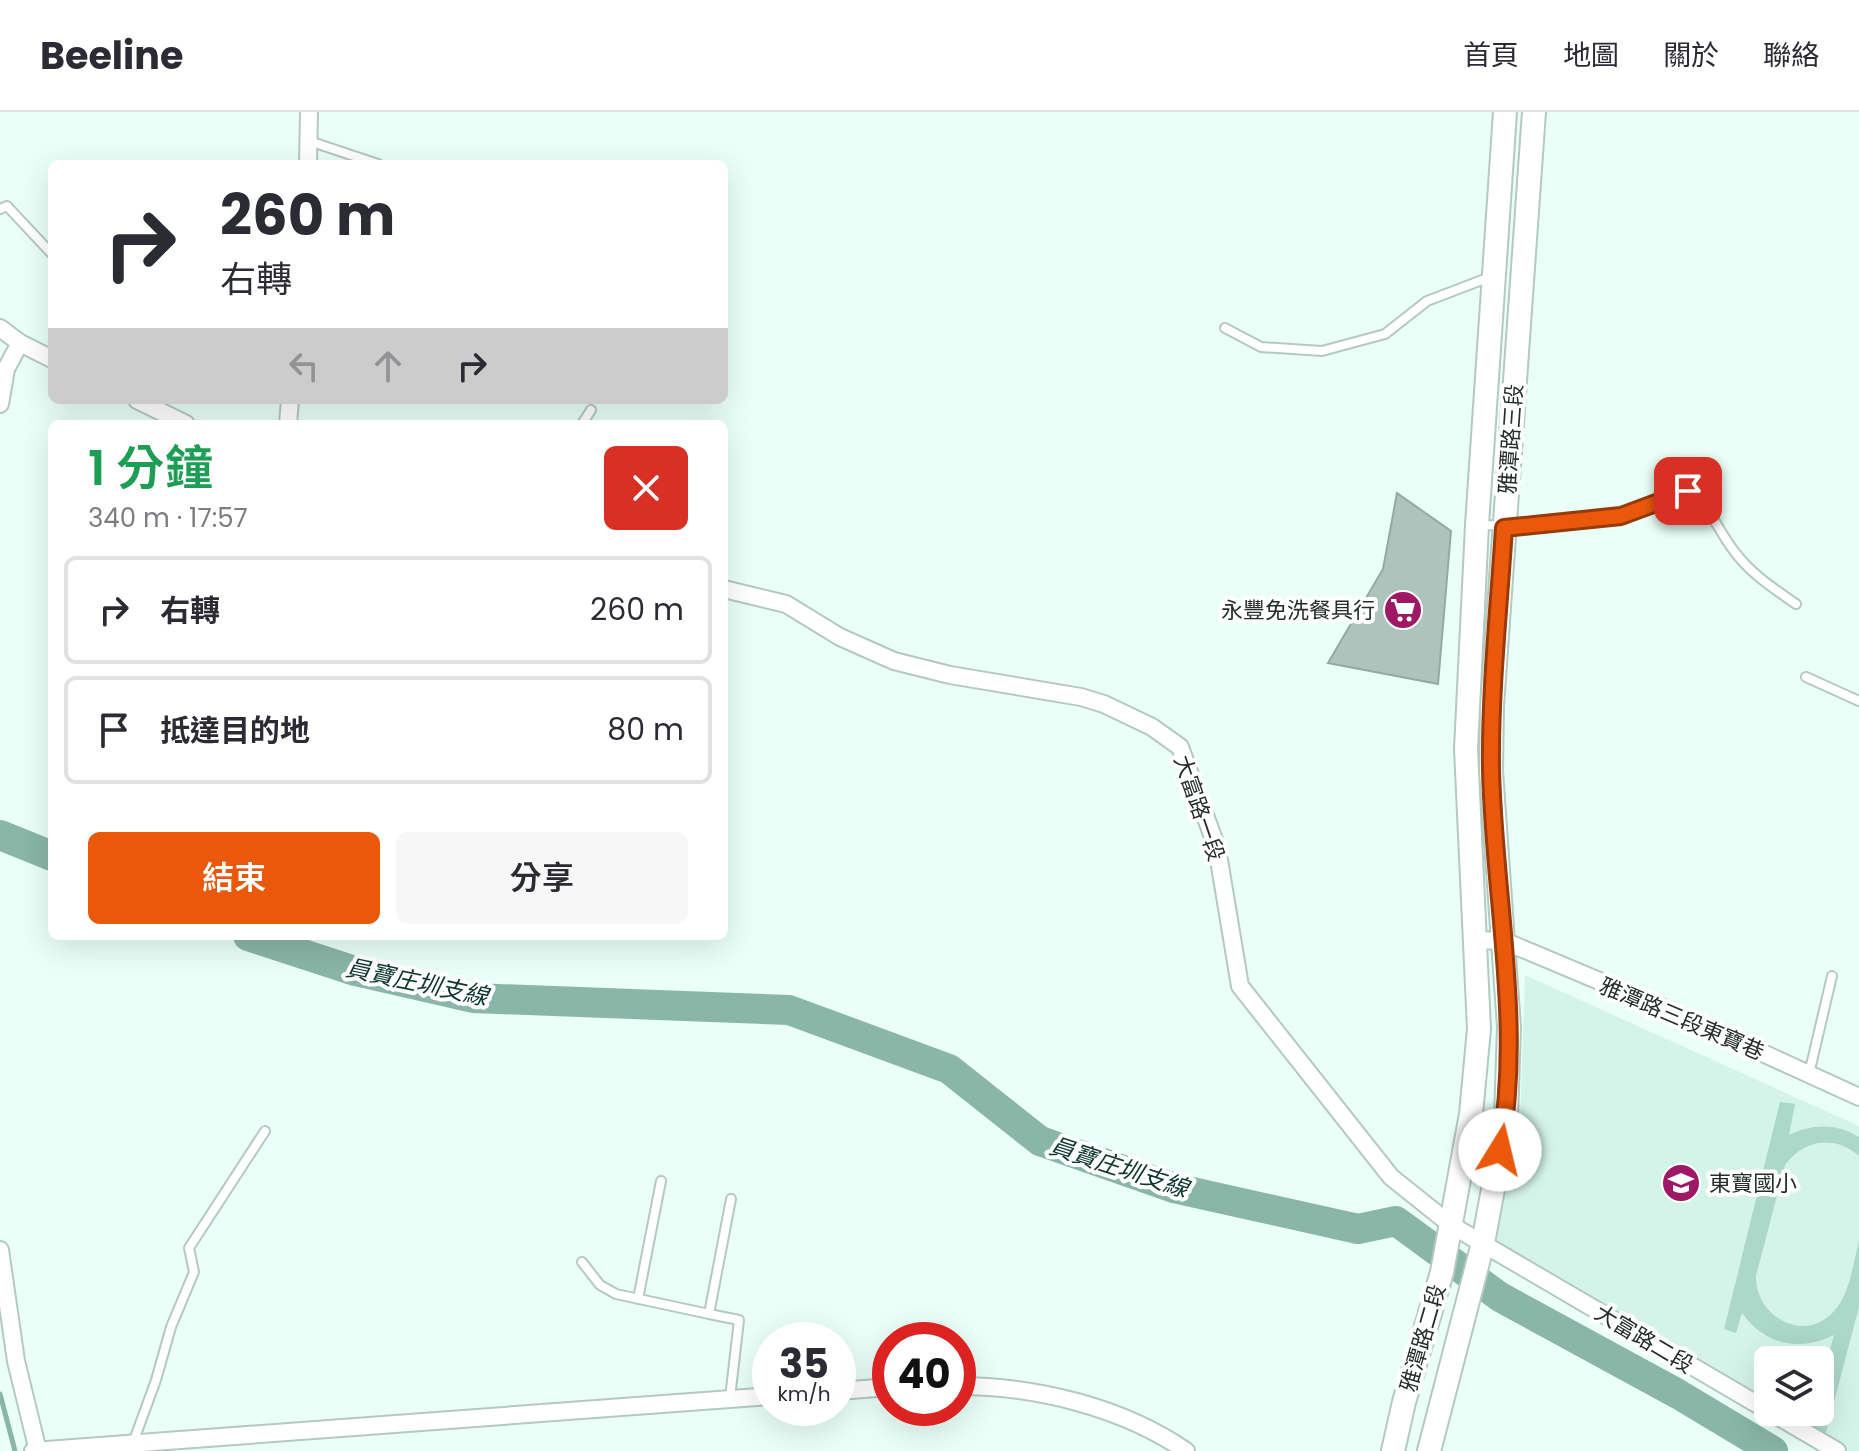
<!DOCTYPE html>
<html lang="zh-TW">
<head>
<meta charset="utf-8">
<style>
  :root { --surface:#fff; --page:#f7f7f7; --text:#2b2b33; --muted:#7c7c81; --line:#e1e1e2; --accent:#ea580c }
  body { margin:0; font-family:Poppins,"Noto Sans TC",sans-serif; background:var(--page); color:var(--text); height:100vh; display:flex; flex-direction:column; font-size:30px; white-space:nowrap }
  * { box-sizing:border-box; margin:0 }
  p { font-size:26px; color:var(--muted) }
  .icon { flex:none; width:44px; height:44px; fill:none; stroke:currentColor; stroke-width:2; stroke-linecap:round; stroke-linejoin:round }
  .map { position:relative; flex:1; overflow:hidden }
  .side { position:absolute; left:48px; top:308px; width:680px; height:520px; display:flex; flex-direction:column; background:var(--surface); border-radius:12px; box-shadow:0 8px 32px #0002 }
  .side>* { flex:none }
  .guide { position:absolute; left:48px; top:48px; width:680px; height:244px; border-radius:12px; box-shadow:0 8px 32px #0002; background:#fff; color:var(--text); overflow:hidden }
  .tools { position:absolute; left:1754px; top:1234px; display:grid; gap:16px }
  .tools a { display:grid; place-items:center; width:80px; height:80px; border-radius:12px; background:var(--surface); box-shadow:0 8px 32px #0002; font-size:40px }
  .speed { position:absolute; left:752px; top:1210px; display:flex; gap:16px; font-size:40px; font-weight:700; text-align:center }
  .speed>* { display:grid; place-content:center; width:104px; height:104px; border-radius:50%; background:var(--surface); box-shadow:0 8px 32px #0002; line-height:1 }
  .speed small { font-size:20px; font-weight:400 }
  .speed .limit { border:12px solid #d22; background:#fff; color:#111 }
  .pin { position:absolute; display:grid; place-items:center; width:68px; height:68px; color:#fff; margin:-34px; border-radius:16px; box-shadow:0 4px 12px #0006 }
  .me { position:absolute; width:88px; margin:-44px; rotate:9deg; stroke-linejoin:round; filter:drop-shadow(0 0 6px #0008) }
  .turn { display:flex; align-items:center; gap:28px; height:168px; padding:0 40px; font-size:36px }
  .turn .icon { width:104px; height:104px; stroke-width:2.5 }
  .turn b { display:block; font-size:56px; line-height:68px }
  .lanes { display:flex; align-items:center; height:76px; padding:0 40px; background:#0003; justify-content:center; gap:40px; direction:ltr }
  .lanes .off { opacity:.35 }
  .round { display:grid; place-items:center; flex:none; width:84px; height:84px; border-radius:12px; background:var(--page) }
  .overview { display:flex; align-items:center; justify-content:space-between; height:136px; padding:0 40px }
  h1 { font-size:48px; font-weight:600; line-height:60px; color:#1e9e55 }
  .action { display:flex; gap:16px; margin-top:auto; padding:16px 40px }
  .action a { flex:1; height:92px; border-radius:12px; background:var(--accent); color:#fff; font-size:32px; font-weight:600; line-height:92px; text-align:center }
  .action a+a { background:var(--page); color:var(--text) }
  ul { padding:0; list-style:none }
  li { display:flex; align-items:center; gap:24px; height:108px; margin:0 16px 12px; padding:0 24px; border:4px solid var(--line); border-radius:12px }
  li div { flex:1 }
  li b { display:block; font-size:30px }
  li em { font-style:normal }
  header { display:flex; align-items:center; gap:48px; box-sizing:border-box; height:112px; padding:0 40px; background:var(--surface); border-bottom:2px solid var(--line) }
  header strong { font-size:38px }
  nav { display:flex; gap:44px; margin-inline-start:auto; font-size:28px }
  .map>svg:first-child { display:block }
</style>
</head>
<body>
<header>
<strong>Beeline</strong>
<nav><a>首頁</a><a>地圖</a><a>關於</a><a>聯絡</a></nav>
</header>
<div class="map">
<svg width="1859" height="1339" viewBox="0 0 1859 1339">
  <rect width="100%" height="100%" fill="#e9fff7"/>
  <polygon fill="#d5f4e9" points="1525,863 1859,1014 1859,1339 1838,1339 1774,1300 1820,1300 1820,1248 1768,1248 1768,1296 1490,1128 1520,1009"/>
  <path fill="#abd8c9" d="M1780 990 1795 992 1789 1023C1812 1012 1836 1011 1859 1025V1044C1835 1023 1804 1027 1785 1053L1756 1164C1755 1204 1804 1233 1834 1199 1850 1182 1853 1151 1859 1129V1195L1825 1324 1809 1314 1813 1300H1820V1274L1834 1223C1799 1240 1765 1233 1742 1201L1736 1221 1724 1217Z"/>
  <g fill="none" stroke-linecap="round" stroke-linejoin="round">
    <polyline stroke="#89b6a7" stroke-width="5" points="0,1282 15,1339"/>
    <g stroke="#89b6a7" stroke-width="30">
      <polyline points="0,723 52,744"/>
      <polyline points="248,824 355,859 473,886 789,898 949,957 1040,1029 1174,1076 1358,1117 1396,1109 1500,1185 1678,1282 1773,1339"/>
    </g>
  </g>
  <polygon fill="#aec3bc" stroke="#94a9a2" stroke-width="2" points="1397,381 1451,419 1438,572 1328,551 1383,457"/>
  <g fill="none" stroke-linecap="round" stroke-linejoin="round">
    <defs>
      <g id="lane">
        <polyline points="309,29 378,52"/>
        <polyline points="0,97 7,94 52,142"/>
        <polyline points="1225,216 1261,235 1322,239 1385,222 1427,189 1490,165"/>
        <polyline points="582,312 591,298"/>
        <path d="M1477 413 1534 414 1621 404 1688 379C1711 395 1717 417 1734 439 1751 462 1773 476 1796 492"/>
        <polyline points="1806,565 1859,589"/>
        <polyline points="1809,962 1832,864"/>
        <polyline points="582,1150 600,1173 616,1182 709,1202"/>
        <polyline points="638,1187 661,1069"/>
        <polyline points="730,1286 739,1208 709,1202 731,1087"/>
        <polyline points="133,1331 156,1268 171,1215 194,1160 189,1136 265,1019"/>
      </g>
      <g id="street">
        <polyline points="308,52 309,0"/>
        <polyline points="0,216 20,231 52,247"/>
        <polyline points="137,288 186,312"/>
        <polyline points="0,292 6,257 20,231"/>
        <polyline points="288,312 290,288"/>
        <polyline points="724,477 786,492 840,525 894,549 950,563 1081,585 1104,592 1152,615 1180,635 1217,736 1240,874 1391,1065 1451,1113 1837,1339"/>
        <polyline points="1476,828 1504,829 1673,900 1859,985"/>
        <polyline points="0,1138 16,1249 38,1339"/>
        <path d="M958 1274C1035 1274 1122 1295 1186 1339"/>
        <polyline points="838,1279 890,1275"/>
        <polyline points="33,1339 770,1284"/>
      </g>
      <g id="secondary">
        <polyline points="1393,1339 1404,1290 1442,1160 1471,1002 1479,917 1466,637 1477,413 1505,0"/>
        <polyline points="1429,1339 1483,1131 1506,1007 1509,915 1491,659 1492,594 1534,0"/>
      </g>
    </defs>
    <use href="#lane" stroke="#b3c9c1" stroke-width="12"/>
    <use href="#street" stroke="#b3c9c1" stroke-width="20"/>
    <use href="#secondary" stroke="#b3c9c1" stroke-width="26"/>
    <use href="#lane" stroke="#fff" stroke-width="8"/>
    <use href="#street" stroke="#fff" stroke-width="16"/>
    <use href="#secondary" stroke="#fff" stroke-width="22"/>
  </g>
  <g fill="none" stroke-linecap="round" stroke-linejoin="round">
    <defs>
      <path id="route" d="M1500 1038C1523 912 1494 785 1491 658 1490 577 1499 496 1504 416L1621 404 1688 379"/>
    </defs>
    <use href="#route" stroke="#983908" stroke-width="20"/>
    <use href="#route" stroke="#ea580c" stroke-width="14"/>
  </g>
  <defs>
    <symbol id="supermarket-disc" viewBox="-11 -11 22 22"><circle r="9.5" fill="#9f1865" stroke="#fff"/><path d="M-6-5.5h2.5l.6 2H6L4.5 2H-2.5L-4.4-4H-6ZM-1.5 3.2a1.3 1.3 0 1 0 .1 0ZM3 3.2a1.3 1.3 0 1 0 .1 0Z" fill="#fff"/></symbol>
    <symbol id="school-disc" viewBox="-11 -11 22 22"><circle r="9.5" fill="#9f1865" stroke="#fff"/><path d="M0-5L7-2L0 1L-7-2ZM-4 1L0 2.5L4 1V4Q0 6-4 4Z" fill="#fff"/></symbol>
  </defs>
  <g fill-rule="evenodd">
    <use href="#supermarket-disc" x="1381" y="476" width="44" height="44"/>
    <use href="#school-disc" x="1659" y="1049" width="44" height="44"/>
  </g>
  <g text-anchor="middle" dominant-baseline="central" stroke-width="8" stroke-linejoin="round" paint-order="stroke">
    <g font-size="22" fill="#252e2b" stroke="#fff">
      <text transform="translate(1511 327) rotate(-86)">雅潭路三段</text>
      <text transform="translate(1199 696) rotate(71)">大富路一段</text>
      <text transform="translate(1682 907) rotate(23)">雅潭路三段東寶巷</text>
      <text transform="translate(1423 1226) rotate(-74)">雅潭路二段</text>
      <text transform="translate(1644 1227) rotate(31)">大富路二段</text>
    </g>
    <g font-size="22" fill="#252e2b" stroke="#fff" text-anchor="end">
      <text x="1375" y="498">永豐免洗餐具行</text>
      <text x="1709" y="1071" text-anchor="start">東寶國小</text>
    </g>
    <g font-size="24" font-style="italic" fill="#0e372d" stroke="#fff">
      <text transform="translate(417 870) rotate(12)">員寶庄圳支線</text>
      <text transform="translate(1119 1055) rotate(18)">員寶庄圳支線</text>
    </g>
  </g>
</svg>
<div class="tools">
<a><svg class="icon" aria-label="layers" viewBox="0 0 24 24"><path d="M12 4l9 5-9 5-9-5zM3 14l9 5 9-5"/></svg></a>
</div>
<div class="speed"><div>35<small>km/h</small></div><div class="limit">40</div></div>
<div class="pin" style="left:1688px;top:379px;background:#d93025"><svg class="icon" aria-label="arrive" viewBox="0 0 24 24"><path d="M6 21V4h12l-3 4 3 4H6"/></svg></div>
<svg class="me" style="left:1500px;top:1038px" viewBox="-20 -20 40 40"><circle r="19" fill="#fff"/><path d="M0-13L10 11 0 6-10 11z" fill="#ea580c"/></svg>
<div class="guide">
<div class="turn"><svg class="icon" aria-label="right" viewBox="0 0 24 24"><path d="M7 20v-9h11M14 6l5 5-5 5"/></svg><div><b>260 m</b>右轉</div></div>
<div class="lanes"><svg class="icon off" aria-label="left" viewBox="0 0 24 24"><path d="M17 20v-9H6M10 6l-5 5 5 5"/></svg><svg class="icon off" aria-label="ahead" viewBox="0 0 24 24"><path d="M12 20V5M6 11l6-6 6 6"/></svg><svg class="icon" aria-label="right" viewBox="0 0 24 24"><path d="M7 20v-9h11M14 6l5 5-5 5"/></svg></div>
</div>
<section class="side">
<div class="overview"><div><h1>1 分鐘</h1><p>340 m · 17:57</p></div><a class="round" style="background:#d93025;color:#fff"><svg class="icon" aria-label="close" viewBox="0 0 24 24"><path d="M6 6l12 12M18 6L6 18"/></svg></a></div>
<ul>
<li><svg class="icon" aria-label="right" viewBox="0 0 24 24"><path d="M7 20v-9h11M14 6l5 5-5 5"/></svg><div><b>右轉</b></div><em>260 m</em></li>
<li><svg class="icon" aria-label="arrive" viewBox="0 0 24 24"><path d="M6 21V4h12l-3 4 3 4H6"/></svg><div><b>抵達目的地</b></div><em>80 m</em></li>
</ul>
<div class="action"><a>結束</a><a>分享</a></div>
</section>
</div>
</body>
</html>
